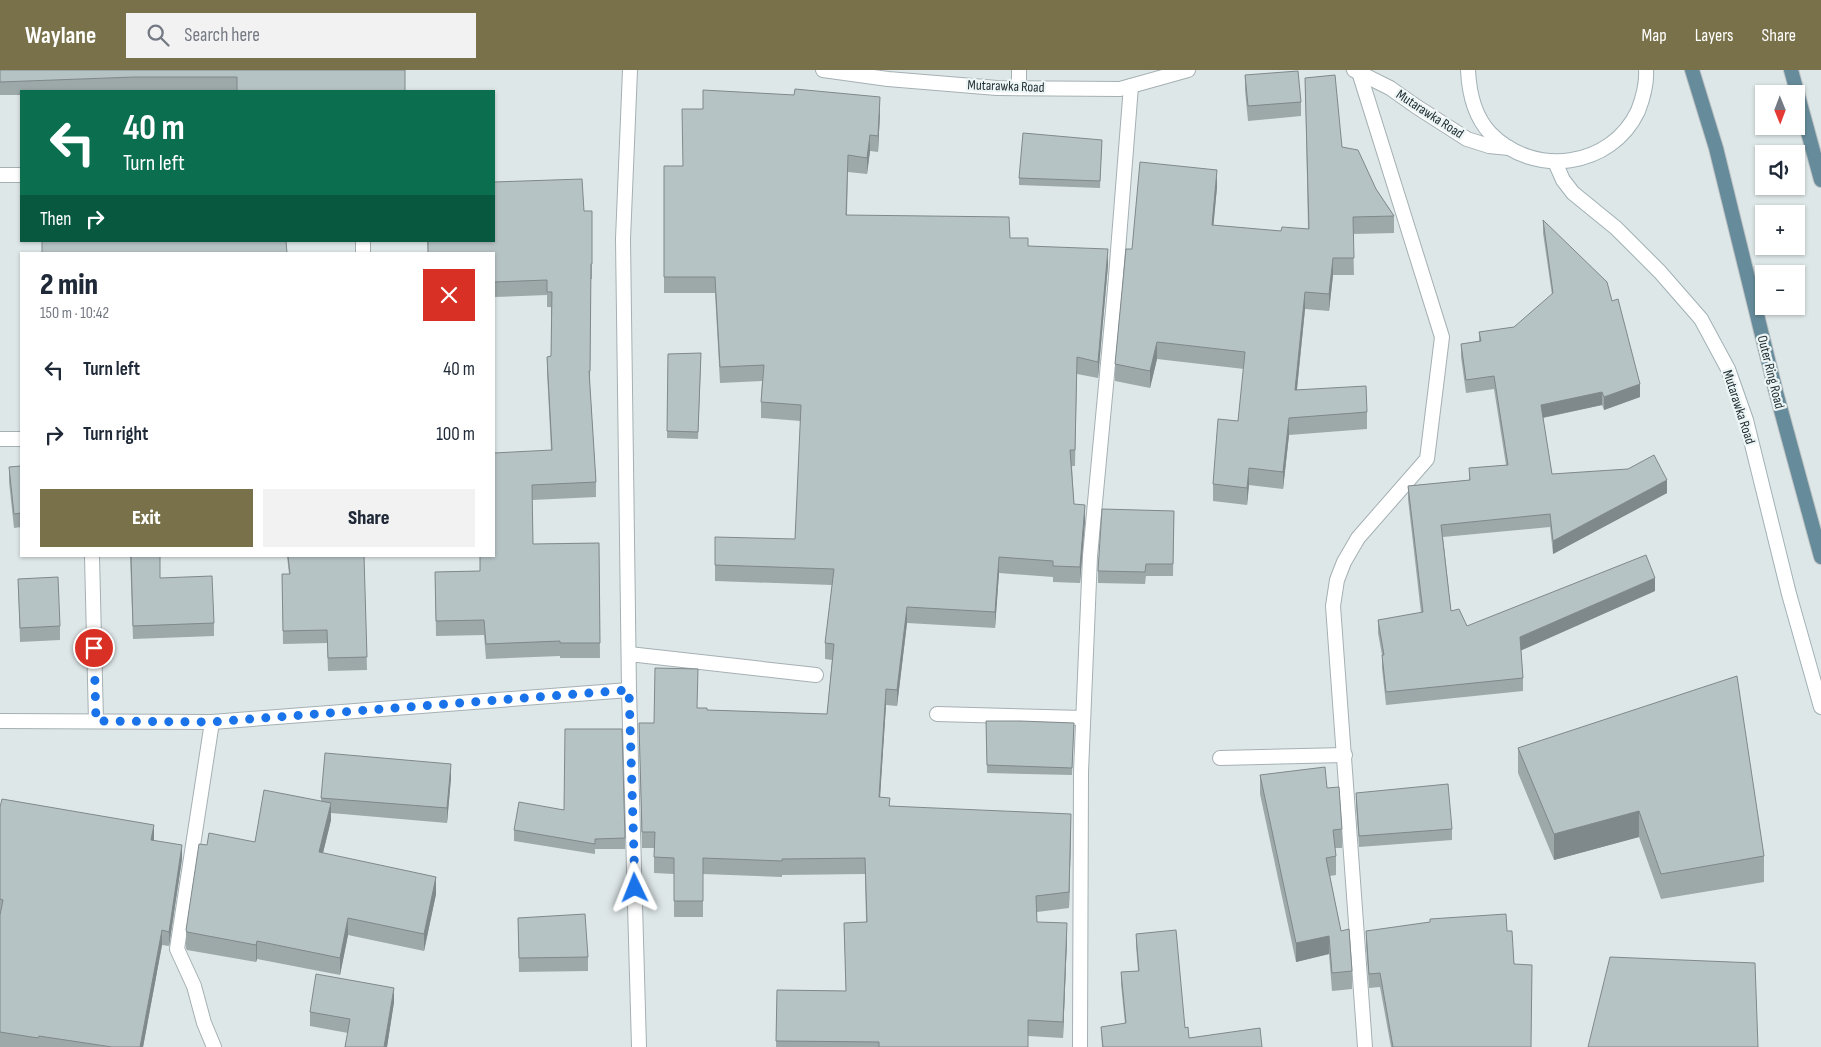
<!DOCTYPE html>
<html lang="en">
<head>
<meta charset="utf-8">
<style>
  :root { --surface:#fff; --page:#f2f2f3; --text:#1f2937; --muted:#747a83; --accent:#797149 }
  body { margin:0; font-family:"Sofia Sans Condensed",sans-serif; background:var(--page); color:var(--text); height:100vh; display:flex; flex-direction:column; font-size:19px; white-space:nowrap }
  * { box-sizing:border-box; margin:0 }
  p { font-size:16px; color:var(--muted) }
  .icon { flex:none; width:28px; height:28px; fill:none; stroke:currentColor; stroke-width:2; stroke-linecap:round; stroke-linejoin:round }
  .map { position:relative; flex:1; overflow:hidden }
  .side { position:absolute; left:20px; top:182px; width:475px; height:305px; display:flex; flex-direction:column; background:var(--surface); border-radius:0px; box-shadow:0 1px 4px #0004 }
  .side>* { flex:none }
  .banner { position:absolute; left:20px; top:20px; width:475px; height:152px; border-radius:0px; box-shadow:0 1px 4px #0004; background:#0b6e4f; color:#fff; overflow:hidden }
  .needle { width:32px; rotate:179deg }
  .controls { position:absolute; left:1755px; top:15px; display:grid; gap:10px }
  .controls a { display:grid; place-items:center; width:50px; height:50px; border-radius:0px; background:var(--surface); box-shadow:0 1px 4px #0004; font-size:25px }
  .pin { position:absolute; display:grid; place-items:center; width:42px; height:42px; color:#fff; margin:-21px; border:2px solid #fff; border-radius:50%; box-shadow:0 1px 5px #0007 }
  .me { position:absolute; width:55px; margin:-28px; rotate:358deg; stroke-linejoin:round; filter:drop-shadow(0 0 4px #0008) }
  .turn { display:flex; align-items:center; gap:18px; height:105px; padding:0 20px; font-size:22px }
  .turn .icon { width:65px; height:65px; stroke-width:2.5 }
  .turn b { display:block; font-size:35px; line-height:42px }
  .then { display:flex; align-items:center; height:48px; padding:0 20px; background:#0003; gap:10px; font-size:19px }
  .round { display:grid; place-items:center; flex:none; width:52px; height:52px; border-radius:0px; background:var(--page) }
  .overview { display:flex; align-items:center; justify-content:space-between; height:85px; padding:0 20px }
  h1 { font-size:30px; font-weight:800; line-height:38px }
  .primary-button { display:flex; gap:10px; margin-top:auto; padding:10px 20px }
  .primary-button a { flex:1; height:58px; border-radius:0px; background:var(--accent); color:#fff; font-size:20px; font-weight:800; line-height:58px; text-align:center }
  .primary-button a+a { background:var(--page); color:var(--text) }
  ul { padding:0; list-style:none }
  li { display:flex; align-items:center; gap:15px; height:65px; padding:0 20px }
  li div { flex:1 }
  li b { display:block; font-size:19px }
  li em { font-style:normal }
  header { display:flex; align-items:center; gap:30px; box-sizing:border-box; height:70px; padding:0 25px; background:var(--accent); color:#fff }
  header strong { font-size:24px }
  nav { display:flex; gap:28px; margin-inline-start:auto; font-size:18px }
  .search { width:350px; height:45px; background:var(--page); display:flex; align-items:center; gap:12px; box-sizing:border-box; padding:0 18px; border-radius:0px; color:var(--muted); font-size:19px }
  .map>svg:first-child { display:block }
</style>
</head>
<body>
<header>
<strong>Waylane</strong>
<div class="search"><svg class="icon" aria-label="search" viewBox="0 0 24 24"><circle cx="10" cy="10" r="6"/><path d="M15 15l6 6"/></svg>Search here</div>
<nav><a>Map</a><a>Layers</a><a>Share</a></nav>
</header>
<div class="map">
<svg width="1821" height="977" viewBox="0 0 1821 977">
  <rect width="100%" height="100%" fill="#dee7e8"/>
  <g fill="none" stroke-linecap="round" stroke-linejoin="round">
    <defs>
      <g id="minor">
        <polyline points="630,0 623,169 629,620 639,977"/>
        <polyline points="1019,0 1019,18"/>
        <polyline points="1359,2 1442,267 1427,389 1358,468 1344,492 1337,510 1333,536 1365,977"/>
        <polyline points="0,105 21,105"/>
        <polyline points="363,171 363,184"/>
        <polyline points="0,369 21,369"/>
        <polyline points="92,486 96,651"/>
        <polyline points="629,584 816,605"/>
        <polyline points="937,644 1083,648"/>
        <polyline points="0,651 212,652 629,620"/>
        <polyline points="212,652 177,879 194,916 204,953 214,977"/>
        <polyline points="1220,688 1345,685"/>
        <polyline points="1080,977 1081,702 1090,486 1115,219 1131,16"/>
      </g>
      <g id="tertiary">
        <polyline points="823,0 888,9 997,18 1120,19 1188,0"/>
        <polyline points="1354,0 1390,18 1417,37 1467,69 1489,76 1509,78"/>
      </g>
      <g id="secondary">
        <path d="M1468 0C1469 22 1475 47 1490 63 1534 108 1611 98 1638 41 1643 28 1647 14 1646 0"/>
        <polyline points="1555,92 1563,110 1573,123 1616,158 1660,202 1701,249 1728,299 1746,350 1789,524 1821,637"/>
      </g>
      <g id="primary">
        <polyline points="1692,0 1716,78 1776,322 1821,487"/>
        <polyline points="1791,0 1821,110"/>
      </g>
    </defs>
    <use href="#minor" stroke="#a5b0b3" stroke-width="16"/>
    <use href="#tertiary" stroke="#a5b0b3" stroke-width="16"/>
    <use href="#secondary" stroke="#a1b1b6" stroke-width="16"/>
    <use href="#primary" stroke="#bcc1c3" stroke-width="16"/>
    <use href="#minor" stroke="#fff" stroke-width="14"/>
    <use href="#tertiary" stroke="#fff" stroke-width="14"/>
    <use href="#secondary" stroke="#fff" stroke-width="14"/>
    <use href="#primary" stroke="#668b9a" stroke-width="14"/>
  </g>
  <g fill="#9da8a9">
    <polygon points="0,0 405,0 237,20 21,21 21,25 0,25"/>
    <polygon points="1245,5 1301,32 1301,46 1248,51 1245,20"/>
    <polygon points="1305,8 1342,77 1376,119 1394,146 1394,163 1353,164 1354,205 1333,205 1329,241 1305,239 1297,320 1367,342 1367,359 1289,365 1283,419 1249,415 1247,435 1213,431 1213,414 1238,351 1244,299 1157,289 1150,318 1115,311 1115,294 1132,179 1217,117 1213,155 1281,161 1308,159"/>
    <polygon points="880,43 878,82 870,81 867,104 848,102 847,145 1010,168 1028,176 1108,195 1098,308 1077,304 1075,396 1072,396 1074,434 1085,451 1080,513 1053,512 1053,507 999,503 995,558 907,553 897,636 886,635 880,727 890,736 1071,760 1069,838 1037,842 1037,852 1067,869 1063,968 1028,966 1028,977 776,977 777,920 846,921 844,853 866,852 865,804 782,805 782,807 703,804 703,847 674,847 674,804 654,803 654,778 642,778 639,653 654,653 697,638 707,640 827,644 832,590 825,589 825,573 832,515 715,511 715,495 795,469 801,351 761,348 761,332 762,311 720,313 715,223 664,223 664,96 683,96"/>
    <polygon points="1102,70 1100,118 1019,115 1019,108"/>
    <polygon points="584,141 592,141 592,209 591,209 590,316 596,412 596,427 532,430 533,474 599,473 600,588 560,588 560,586 486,589 484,565 436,566 435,502 480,501 551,380 547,302 547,287 551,286 551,237 547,237 547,225 494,227 494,184 428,184 427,171 494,171"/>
    <polygon points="1543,150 1612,231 1640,327 1604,340 1602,335 1543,348 1552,404 1667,423 1553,484 1550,457 1443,467 1451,541 1467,556 1655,521 1521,580 1523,608 1523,621 1386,635 1382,598 1382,585 1378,563 1378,550 1421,543 1408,429 1408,416 1469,410 1469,398 1506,395 1494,319 1466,323 1461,287 1461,274 1479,271 1479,262 1514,257 1552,225 1543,163"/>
    <polygon points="668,284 701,290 698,369 667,368"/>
    <polygon points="21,396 21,457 14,458 9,412 9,397"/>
    <polygon points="1174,441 1173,506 1146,506 1145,514 1098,513 1098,501"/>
    <polygon points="130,486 160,486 160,508 214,553 214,566 133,569"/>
    <polygon points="287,486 364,486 367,600 328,601 327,573 283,574 282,504 289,504"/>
    <polygon points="18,509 60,556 60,570 20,572"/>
    <polygon points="986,651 1074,653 1072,705 987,703"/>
    <polygon points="1518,678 1764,786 1764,812 1661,829 1639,767 1554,790 1518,703"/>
    <polygon points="1260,705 1327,718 1342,759 1342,778 1335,778 1336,786 1336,805 1330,806 1341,861 1352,901 1352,919 1332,921 1329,884 1296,892 1260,724"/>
    <polygon points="451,708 447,753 331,743 331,750 323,783 436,824 424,881 348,865 340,905 257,889 256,892 187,880 186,878 186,860 207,775 255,772 321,731 321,728"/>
    <polygon points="1356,723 1452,759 1452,770 1359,777 1356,734"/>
    <polygon points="0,737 153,771 182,789 169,876 162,875 143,977 0,977"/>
    <polygon points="514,760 625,768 625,779 595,779 595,784 514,771"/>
    <polygon points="518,848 588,887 588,901 519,902"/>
    <polygon points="1366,861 1507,861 1531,977 1391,977 1380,917 1369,918 1366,875"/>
    <polygon points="1136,864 1185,958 1189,968 1262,977 1102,977 1101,957 1125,954 1121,914 1121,902 1138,901 1136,876"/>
    <polygon points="394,932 387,977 345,977 348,963 310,956 310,942"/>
  </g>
  <g fill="#7f888a">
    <polygon points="880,27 880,43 878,82 878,66"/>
    <polygon points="870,65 870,81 867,104 867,88"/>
    <polygon points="1217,100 1217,117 1212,172 1212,155"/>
    <polygon points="1108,179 1108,195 1098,308 1098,292"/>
    <polygon points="1333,188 1333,205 1329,241 1329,224"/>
    <polygon points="1305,222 1305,239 1295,337 1295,320"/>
    <polygon points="1157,272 1157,289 1150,318 1150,301"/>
    <polygon points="1640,314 1640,327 1604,340 1604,327"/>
    <polygon points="1602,322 1602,335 1541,348 1541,335"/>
    <polygon points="1289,348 1289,365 1283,419 1283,402"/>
    <polygon points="1249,398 1249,415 1247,435 1247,418"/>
    <polygon points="1667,410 1667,423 1553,484 1553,471"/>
    <polygon points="1085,435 1085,451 1080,513 1080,497"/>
    <polygon points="999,487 999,503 995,558 995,542"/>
    <polygon points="1655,508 1655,521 1520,581 1520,567"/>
    <polygon points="907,537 907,553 897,636 897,620"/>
    <polygon points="886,619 886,635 879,743 879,727"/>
    <polygon points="451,694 451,708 447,753 447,738"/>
    <polygon points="331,733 331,750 319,799 319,782"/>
    <polygon points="1639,741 1639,767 1554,790 1554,764"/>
    <polygon points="1071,744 1071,760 1069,838 1069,822"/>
    <polygon points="154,755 154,770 151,785 151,770"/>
    <polygon points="182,775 182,789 169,876 169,862"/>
    <polygon points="436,807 436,824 424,881 424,864"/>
    <polygon points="348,848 348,865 340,905 340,888"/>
    <polygon points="1067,853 1067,869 1063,968 1063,952"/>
    <polygon points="162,860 162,875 143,977 140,977"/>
    <polygon points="1329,866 1329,884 1296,892 1296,873"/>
    <polygon points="257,871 257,889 256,892 256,875"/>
    <polygon points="394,918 394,932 387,977 384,977"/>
  </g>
  <g fill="#b6c3c5" stroke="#7f888a">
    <polygon points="0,0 405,0 405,21 237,21 237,7 134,7 0,12"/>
    <polygon points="1298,1 1301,32 1248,36 1245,5"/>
    <polygon points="1335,5 1342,77 1358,80 1376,119 1394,146 1353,147 1354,188 1333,188 1329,224 1305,222 1295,320 1366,316 1367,342 1289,348 1283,402 1249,398 1247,418 1213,414 1218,349 1238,351 1245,282 1157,272 1150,301 1115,294 1126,179 1132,179 1140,92 1217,100 1212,155 1281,161 1282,157 1309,159 1305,8"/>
    <polygon points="795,19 880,27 878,66 870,65 867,88 848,85 846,145 1009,147 1010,168 1028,168 1028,176 1108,179 1098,292 1077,287 1075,380 1070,380 1074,434 1085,435 1080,497 1053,496 1053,491 999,487 995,542 907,537 897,620 886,619 879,727 890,728 889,736 1071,744 1069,822 1036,826 1037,852 1067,853 1063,952 1028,950 1028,977 879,977 879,972 776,971 777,920 846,921 844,853 867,852 865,788 782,789 782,791 703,788 703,831 674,831 674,788 654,787 655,762 642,762 639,653 654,653 655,598 698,599 697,638 707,638 707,640 827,644 834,574 825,573 834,499 715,495 715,467 795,469 801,335 761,332 764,295 720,297 715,207 664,207 664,96 683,96 682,39 703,39 703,20 794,25"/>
    <polygon points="1023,63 1102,70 1100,111 1019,108"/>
    <polygon points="582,109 584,141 592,141 592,194 591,194 590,301 589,301 596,412 532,415 533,474 599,473 600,573 560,573 560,571 486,574 484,550 436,551 435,502 480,501 480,486 494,486 494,383 552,380 547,287 551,286 552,222 547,222 547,210 494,212 494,184 428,184 428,171 494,171 494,112"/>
    <polygon points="1543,150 1607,212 1612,231 1618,229 1640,314 1604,327 1602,322 1541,335 1552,404 1628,399 1654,385 1667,410 1553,471 1550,444 1441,455 1451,541 1459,539 1467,556 1646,485 1655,508 1520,567 1523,608 1386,622 1382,585 1384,585 1378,550 1423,542 1408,416 1470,410 1469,398 1508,395 1494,306 1466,310 1461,274 1481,271 1479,262 1514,257 1553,223"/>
    <polygon points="42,171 286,171 287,183 42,184"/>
    <polygon points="701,283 698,362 667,361 668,284"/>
    <polygon points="21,396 21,443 14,444 9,397"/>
    <polygon points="1102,439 1174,441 1173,494 1146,494 1145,502 1098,501"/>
    <polygon points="131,486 160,486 160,508 212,506 214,553 133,556"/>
    <polygon points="288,486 364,486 367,587 328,588 327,560 283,561 282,504 290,504"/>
    <polygon points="58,507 60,556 20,558 18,509"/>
    <polygon points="1737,606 1764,786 1661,804 1639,741 1554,764 1518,678"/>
    <polygon points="986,651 1020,651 1074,653 1072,698 987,695"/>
    <polygon points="565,659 622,659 625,768 595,769 595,774 514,760 519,732 564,740"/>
    <polygon points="325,683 451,694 447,738 321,728"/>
    <polygon points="1325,697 1327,718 1339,717 1342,759 1333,760 1336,786 1326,788 1341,861 1349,859 1352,901 1332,903 1329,866 1296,873 1260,705"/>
    <polygon points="1448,714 1452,759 1359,766 1356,723"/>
    <polygon points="264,720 331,733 319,782 436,807 424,864 348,848 340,888 257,871 256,875 187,862 186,860 199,774 207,775 209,763 255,772"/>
    <polygon points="2,729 154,755 151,770 182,775 169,862 162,860 140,977 112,977 39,966 38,968 0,962 0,845 3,830 0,829 0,737"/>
    <polygon points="585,844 588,887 519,888 518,848"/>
    <polygon points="1506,844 1507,861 1512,861 1514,894 1532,895 1531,977 1393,977 1380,903 1369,904 1366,861 1430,852 1430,849"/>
    <polygon points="1176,860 1185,958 1188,957 1189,968 1260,958 1262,977 1103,977 1101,957 1126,953 1121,902 1139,901 1136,864"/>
    <polygon points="1610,887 1755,893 1758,977 1588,977"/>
    <polygon points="316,904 394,918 384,977 345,977 350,949 310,942"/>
  </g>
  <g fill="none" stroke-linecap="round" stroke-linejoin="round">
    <polyline stroke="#1a73e8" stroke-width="9" stroke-dasharray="0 16.2" points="94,578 96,651 212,652 629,620 635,818"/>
  </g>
  <g text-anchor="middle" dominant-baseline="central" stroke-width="4.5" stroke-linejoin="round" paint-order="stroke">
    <g font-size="14" fill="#213036" stroke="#eef5f5">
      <text transform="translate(1006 16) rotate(2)">Mutarawka Road</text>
      <text transform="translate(1430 44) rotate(33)">Mutarawka Road</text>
      <text transform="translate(1771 302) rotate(76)">Outer Ring Road</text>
      <text transform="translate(1739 337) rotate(72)">Mutarawka Road</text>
    </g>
  </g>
</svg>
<div class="controls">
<a><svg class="needle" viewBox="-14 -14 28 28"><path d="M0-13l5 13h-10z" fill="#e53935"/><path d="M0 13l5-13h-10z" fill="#747a83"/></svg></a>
<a><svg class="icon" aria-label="sound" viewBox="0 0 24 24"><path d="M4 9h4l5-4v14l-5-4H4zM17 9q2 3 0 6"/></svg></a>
<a>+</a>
<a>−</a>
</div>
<div class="pin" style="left:94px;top:578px;background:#d93025"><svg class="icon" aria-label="arrive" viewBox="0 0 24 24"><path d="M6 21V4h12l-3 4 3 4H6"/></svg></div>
<svg class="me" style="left:635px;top:818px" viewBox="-20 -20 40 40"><path d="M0-17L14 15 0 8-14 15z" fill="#1a73e8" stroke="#fff" stroke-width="4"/></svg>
<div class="banner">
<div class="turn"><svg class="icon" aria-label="left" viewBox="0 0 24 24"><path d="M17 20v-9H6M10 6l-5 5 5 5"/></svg><div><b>40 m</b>Turn left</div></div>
<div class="then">Then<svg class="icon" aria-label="right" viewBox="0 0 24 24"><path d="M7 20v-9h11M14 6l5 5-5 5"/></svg></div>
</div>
<section class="side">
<div class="overview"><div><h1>2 min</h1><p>150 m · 10:42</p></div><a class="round" style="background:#d93025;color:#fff"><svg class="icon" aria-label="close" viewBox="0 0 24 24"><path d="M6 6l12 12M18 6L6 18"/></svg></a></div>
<ul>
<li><svg class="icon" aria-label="left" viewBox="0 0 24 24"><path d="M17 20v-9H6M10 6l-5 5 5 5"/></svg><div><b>Turn left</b></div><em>40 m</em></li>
<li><svg class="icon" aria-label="right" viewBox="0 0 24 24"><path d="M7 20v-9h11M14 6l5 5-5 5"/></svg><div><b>Turn right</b></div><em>100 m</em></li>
</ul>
<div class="primary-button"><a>Exit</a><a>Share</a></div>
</section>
</div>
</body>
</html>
